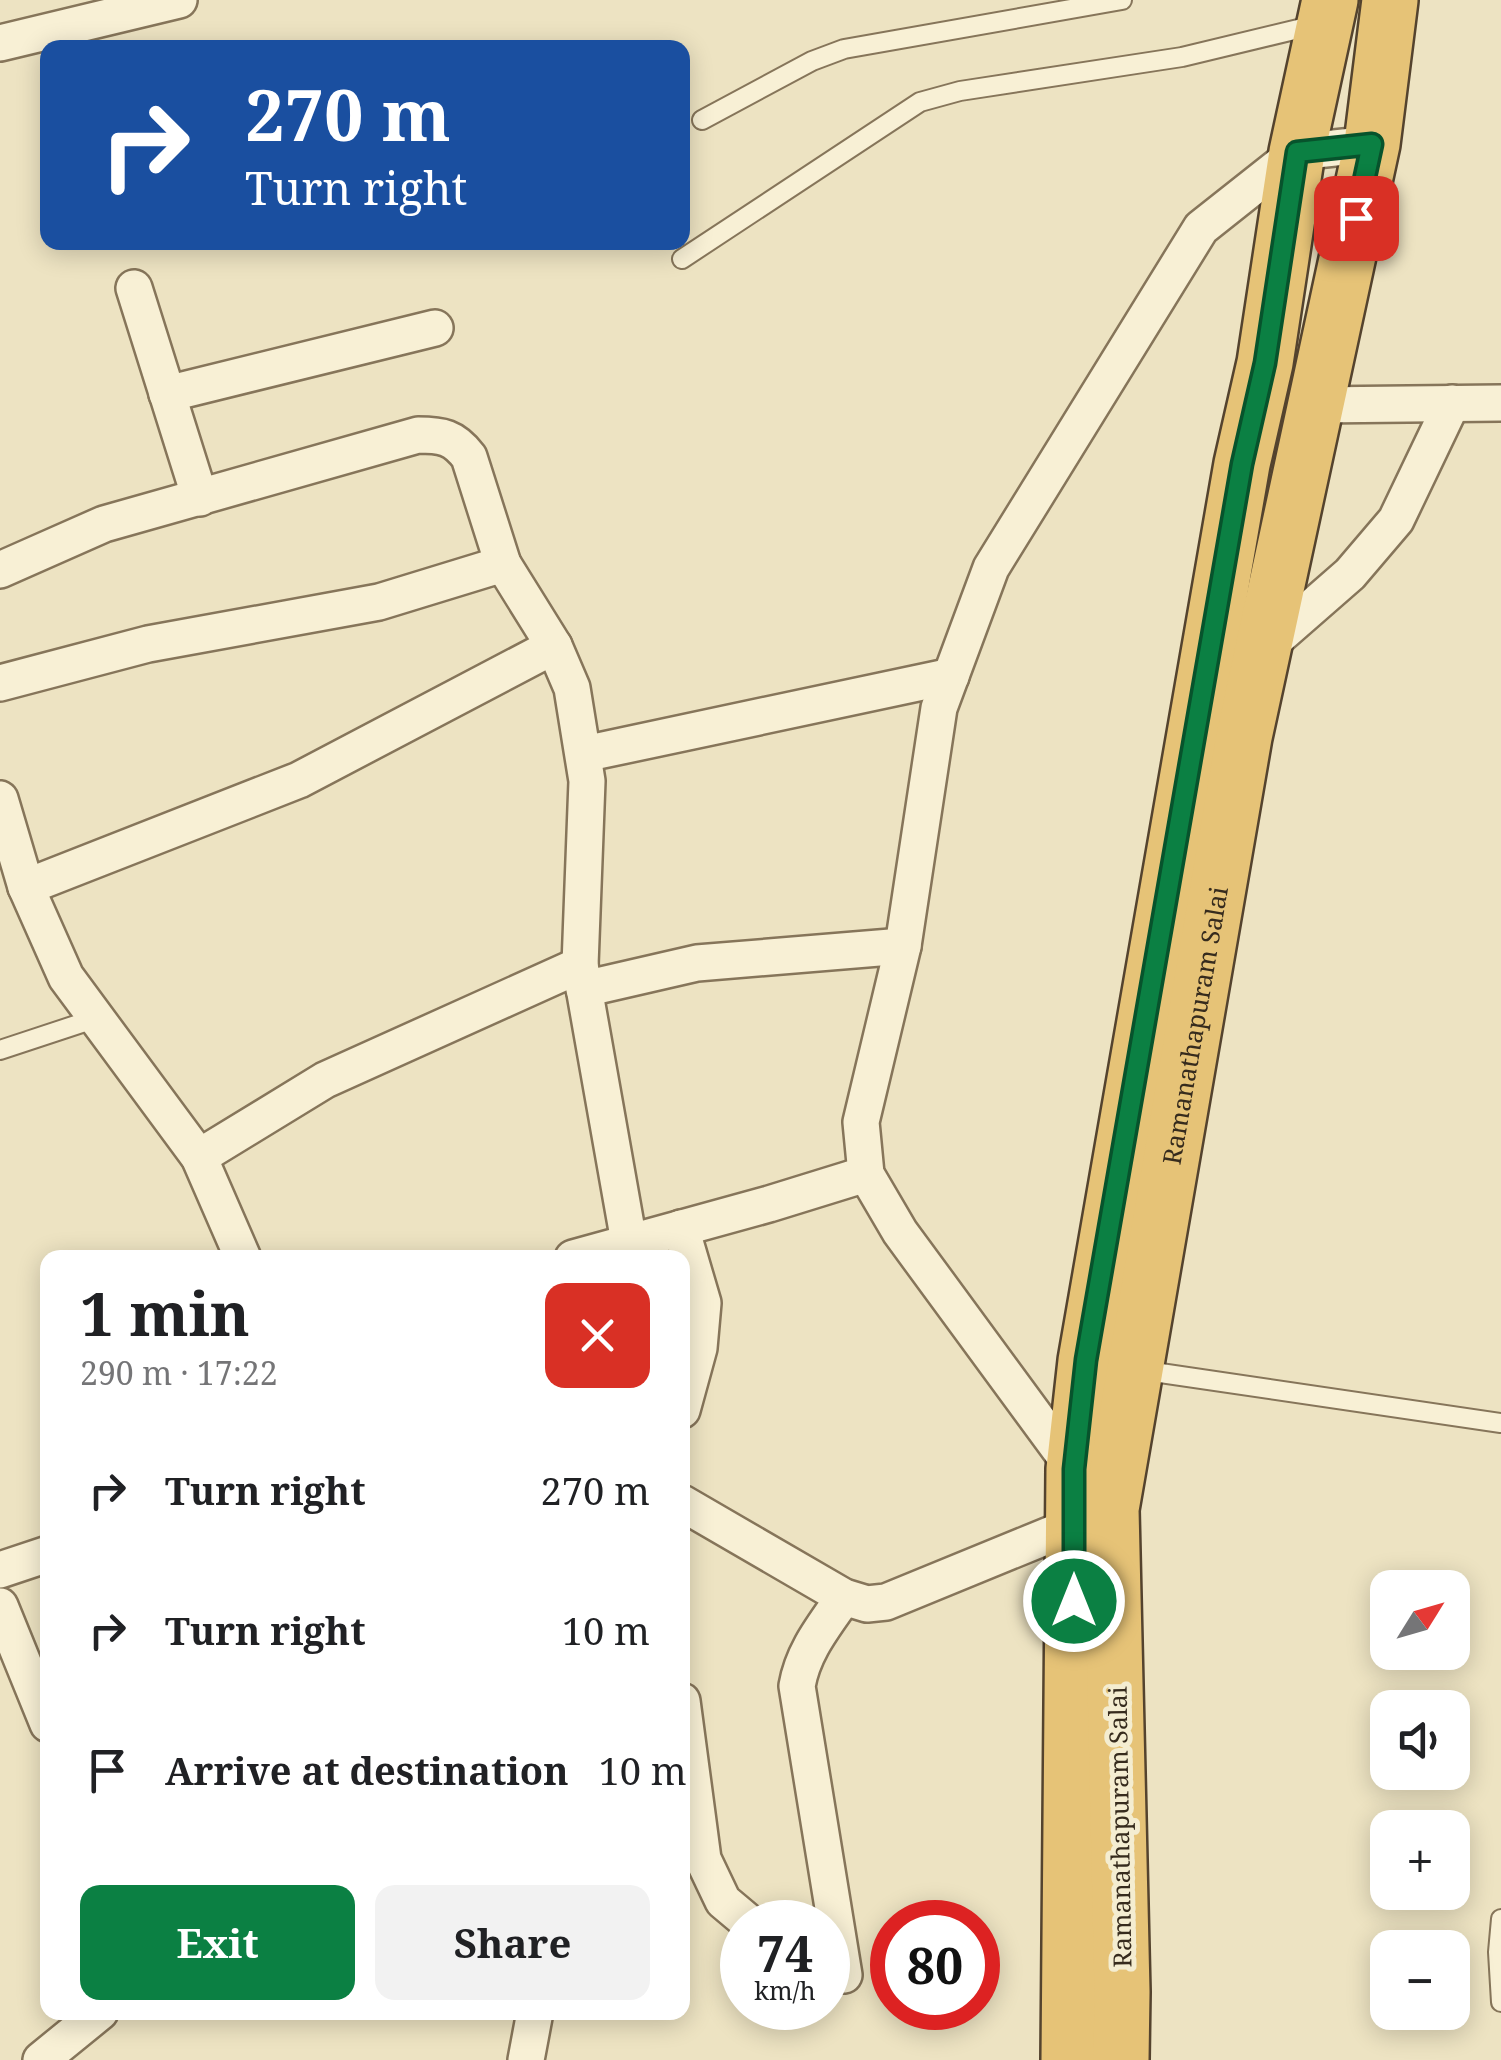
<!DOCTYPE html>
<html lang="en">
<head>
<meta charset="utf-8">
<style>
  :root { --surface:#fff; --page:#f2f2f2; --text:#202124; --muted:#757577; --accent:#0b8043 }
  body { margin:0; font-family:"Noto Serif",serif; background:var(--page); color:var(--text); height:100vh; display:flex; flex-direction:column; font-size:38px; white-space:nowrap }
  * { box-sizing:border-box; margin:0 }
  p { font-size:32px; color:var(--muted) }
  .icon { flex:none; width:55px; height:55px; fill:none; stroke:currentColor; stroke-width:2; stroke-linecap:round; stroke-linejoin:round }
  .map { position:relative; flex:1; overflow:hidden }
  .sheet { position:absolute; left:40px; top:1250px; width:650px; height:770px; display:flex; flex-direction:column; background:var(--surface); border-radius:20px; box-shadow:0 5px 25px #0003 }
  .sheet>* { flex:none }
  .top-card { position:absolute; left:40px; top:40px; width:650px; height:210px; border-radius:20px; box-shadow:0 5px 25px #0003; background:#1a4fa0; color:#fff; overflow:hidden }
  .needle { width:65px; rotate:53deg }
  .buttons { position:absolute; left:1370px; top:1570px; display:grid; gap:20px }
  .buttons a { display:grid; place-items:center; width:100px; height:100px; border-radius:20px; background:var(--surface); box-shadow:0 5px 25px #0003; font-size:50px }
  .speed { position:absolute; left:720px; top:1900px; display:flex; gap:20px; font-size:50px; font-weight:700; text-align:center }
  .speed>* { display:grid; place-content:center; width:130px; height:130px; border-radius:50%; background:var(--surface); box-shadow:0 5px 25px #0003; line-height:1 }
  .speed small { font-size:25px; font-weight:400 }
  .speed .limit { border:15px solid #d22; background:#fff; color:#111 }
  .pin { position:absolute; display:grid; place-items:center; width:85px; height:85px; color:#fff; margin:-42px; border-radius:20px; box-shadow:0 5px 15px #0006 }
  .me { position:absolute; width:110px; margin:-55px; rotate:0deg; stroke-linejoin:round; filter:drop-shadow(0 0 8px #0008) }
  .turn { display:flex; align-items:center; gap:35px; height:210px; padding:0 40px; font-size:45px }
  .turn .icon { width:130px; height:130px; stroke-width:2.5 }
  .turn b { display:block; font-size:70px; line-height:85px }
  .round { display:grid; place-items:center; flex:none; width:105px; height:105px; border-radius:20px; background:var(--page) }
  .head { display:flex; align-items:center; justify-content:space-between; height:170px; padding:0 40px }
  h1 { font-size:60px; font-weight:700; line-height:75px }
  .cta { display:flex; gap:20px; margin-top:auto; padding:20px 40px }
  .cta a { flex:1; height:115px; border-radius:20px; background:var(--accent); color:#fff; font-size:40px; font-weight:700; line-height:115px; text-align:center }
  .cta a+a { background:var(--page); color:var(--text) }
  ul { padding:0; list-style:none }
  li { display:flex; align-items:center; gap:30px; height:140px; padding:0 40px }
  li div { flex:1 }
  li b { display:block; font-size:38px }
  li em { font-style:normal }
  .map>svg:first-child { display:block }
</style>
</head>
<body>
<div class="map">
<svg width="1501" height="2060" viewBox="0 0 1501 2060">
  <rect width="100%" height="100%" fill="#ede3c2"/>
  <g fill="none" stroke-linecap="round" stroke-linejoin="round">
    <defs>
      <g id="service">
        <polyline points="702,120 812,61 844,49 1122,0"/>
        <polyline points="682,259 920,102 960,91 1182,57 1315,25"/>
        <polyline points="0,1050 97,1018"/>
        <polyline points="1140,1370 1501,1423"/>
        <polyline points="1501,1919 1498,1952 1501,2002"/>
      </g>
      <g id="minor">
        <polyline points="0,43 179,0"/>
        <polyline points="134,288 200,498"/>
        <polyline points="167,394 435,328"/>
        <polyline points="1316,405 1501,403"/>
        <path d="M0 570 104 524 418 435C442 435 454 437 469 457L503 564 554 646 572 688 587 781 580 965 629 1242"/>
        <polyline points="1263,650 1350,574 1396,520 1452,403"/>
        <polyline points="0,683 148,644 379,602 503,564"/>
        <polyline points="584,754 951,676"/>
        <polyline points="0,799 26,887 66,977 199,1157 243,1258"/>
        <polyline points="26,887 299,780 554,646"/>
        <polyline points="584,989 697,963 903,946"/>
        <polyline points="199,1157 325,1080 580,965"/>
        <polyline points="681,1228 703,1303 699,1348 682,1410"/>
        <polyline points="573,1258 769,1204 866,1174"/>
        <polyline points="1074,1469 900,1232 866,1174 861,1122 903,946 939,708 991,568 1201,228 1297,152 1372,144"/>
        <polyline points="682,1503 844,1597 867,1604 886,1602 1074,1525"/>
        <polyline points="0,1570 48,1554"/>
        <path d="M844 1597C824 1626 803 1651 797 1686L844 1975"/>
        <polyline points="0,1606 48,1724"/>
        <polyline points="682,1701 703,1859 723,1901 748,1922"/>
        <polyline points="41,2060 100,2012"/>
        <polyline points="526,2060 535,2012"/>
      </g>
      <g id="trunk">
        <polyline points="1069,2060 1074,1469 1086,1361 1242,464 1265,363 1297,152 1330,0"/>
        <path id="s1" d="M1121 2060 1122 1992 1111 1509 1244 737 1372 144 1390 0"/>
      </g>
    </defs>
    <use href="#service" stroke="#86755a" stroke-width="22"/>
    <use href="#minor" stroke="#86755a" stroke-width="40"/>
    <use href="#trunk" stroke="#54432e" stroke-width="60"/>
    <use href="#service" stroke="#f8f0d5" stroke-width="18"/>
    <use href="#minor" stroke="#f8f0d5" stroke-width="35"/>
    <use href="#trunk" stroke="#e6c377" stroke-width="55"/>
  </g>
  <g fill="none" stroke-linecap="round" stroke-linejoin="round">
    <defs>
      <polyline id="route" points="1074,1601 1074,1469 1086,1360 1242,464 1265,363 1297,152 1372,144 1356,218"/>
    </defs>
    <use href="#route" stroke="#07532c" stroke-width="25"/>
    <use href="#route" stroke="#0b8043" stroke-width="18"/>
  </g>
  <g text-anchor="middle" dominant-baseline="central" stroke-width="10" stroke-linejoin="round" paint-order="stroke">
    <g font-size="25" fill="#362b1d" stroke="#f4edd1">
      <text stroke="none"><textPath href="#s1" startOffset="1042">Ramanathapuram Salai</textPath></text>
      <text transform="translate(1119 1827) rotate(-91)">Ramanathapuram Salai</text>
    </g>
  </g>
</svg>
<div class="buttons">
<a><svg class="needle" viewBox="-14 -14 28 28"><path d="M0-13l5 13h-10z" fill="#e53935"/><path d="M0 13l5-13h-10z" fill="#757577"/></svg></a>
<a><svg class="icon" aria-label="sound" viewBox="0 0 24 24"><path d="M4 9h4l5-4v14l-5-4H4zM17 9q2 3 0 6"/></svg></a>
<a>+</a>
<a>−</a>
</div>
<div class="speed"><div>74<small>km/h</small></div><div class="limit">80</div></div>
<div class="pin" style="left:1356px;top:218px;background:#d93025"><svg class="icon" aria-label="arrive" viewBox="0 0 24 24"><path d="M6 21V4h12l-3 4 3 4H6"/></svg></div>
<svg class="me" style="left:1074px;top:1601px" viewBox="-20 -20 40 40"><circle r="17" fill="#0b8043" stroke="#fff" stroke-width="3"/><path d="M0-11L8 9 0 5-8 9z" fill="#fff"/></svg>
<div class="top-card">
<div class="turn"><svg class="icon" aria-label="right" viewBox="0 0 24 24"><path d="M7 20v-9h11M14 6l5 5-5 5"/></svg><div><b>270 m</b>Turn right</div></div>
</div>
<section class="sheet">
<div class="head"><div><h1>1 min</h1><p>290 m · 17:22</p></div><a class="round" style="background:#d93025;color:#fff"><svg class="icon" aria-label="close" viewBox="0 0 24 24"><path d="M6 6l12 12M18 6L6 18"/></svg></a></div>
<ul>
<li><svg class="icon" aria-label="right" viewBox="0 0 24 24"><path d="M7 20v-9h11M14 6l5 5-5 5"/></svg><div><b>Turn right</b></div><em>270 m</em></li>
<li><svg class="icon" aria-label="right" viewBox="0 0 24 24"><path d="M7 20v-9h11M14 6l5 5-5 5"/></svg><div><b>Turn right</b></div><em>10 m</em></li>
<li><svg class="icon" aria-label="arrive" viewBox="0 0 24 24"><path d="M6 21V4h12l-3 4 3 4H6"/></svg><div><b>Arrive at destination</b></div><em>10 m</em></li>
</ul>
<div class="cta"><a>Exit</a><a>Share</a></div>
</section>
</div>
</body>
</html>
